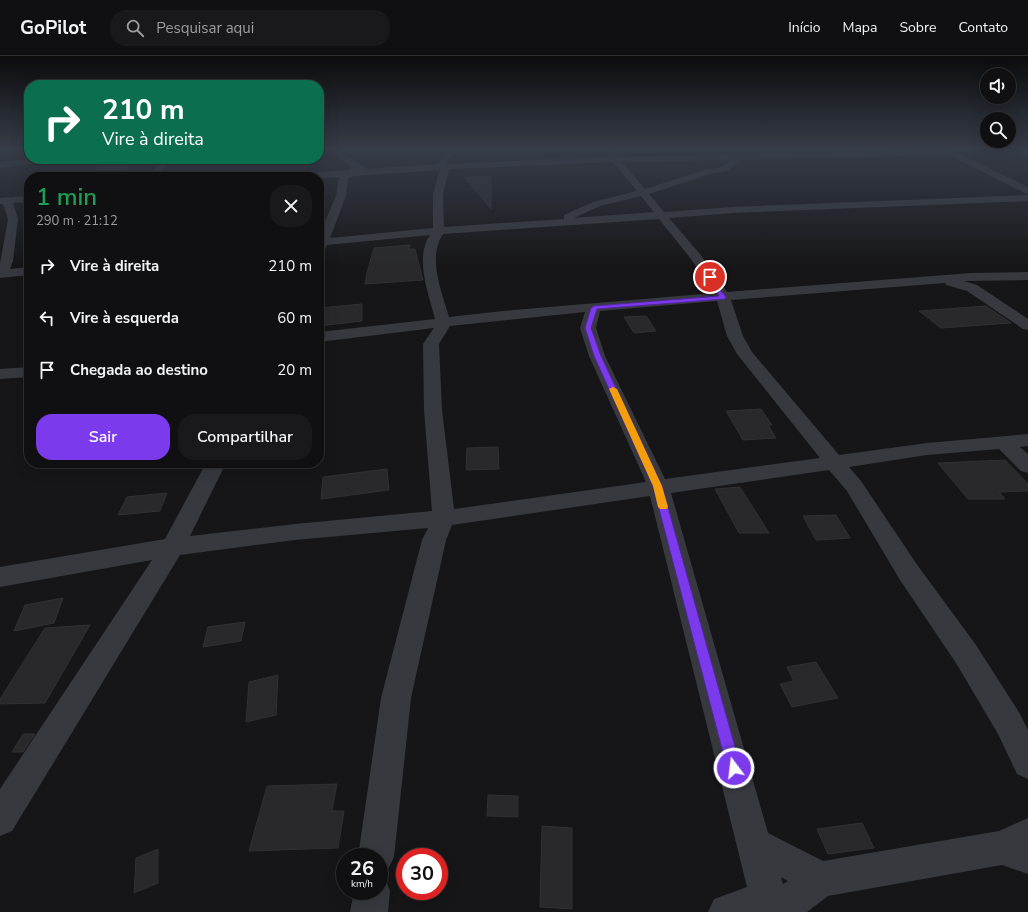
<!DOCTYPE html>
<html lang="pt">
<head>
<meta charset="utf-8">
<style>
  :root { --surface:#101012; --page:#19191b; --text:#f1f3f6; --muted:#9c9d9f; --line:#303032; --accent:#7c3aed }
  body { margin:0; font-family:"Nunito Sans",sans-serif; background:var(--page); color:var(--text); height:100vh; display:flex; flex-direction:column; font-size:15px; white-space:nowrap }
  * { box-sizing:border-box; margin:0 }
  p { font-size:13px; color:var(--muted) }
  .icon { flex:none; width:22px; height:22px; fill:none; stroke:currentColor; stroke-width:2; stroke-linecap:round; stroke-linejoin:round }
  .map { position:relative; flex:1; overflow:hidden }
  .details { position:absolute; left:24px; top:116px; width:300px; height:296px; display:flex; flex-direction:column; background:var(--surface); border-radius:16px; box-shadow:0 4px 16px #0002,0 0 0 1px var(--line) }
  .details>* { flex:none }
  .hud { position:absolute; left:24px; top:24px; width:300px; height:84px; border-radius:16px; box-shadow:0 4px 16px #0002,0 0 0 1px var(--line); background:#0b6e4f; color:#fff; overflow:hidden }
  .buttons { position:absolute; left:980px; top:12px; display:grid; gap:8px }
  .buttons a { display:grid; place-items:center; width:36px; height:36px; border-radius:50%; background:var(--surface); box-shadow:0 4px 16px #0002,0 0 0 1px var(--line); font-size:20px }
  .speed { position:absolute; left:336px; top:792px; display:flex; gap:8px; font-size:20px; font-weight:700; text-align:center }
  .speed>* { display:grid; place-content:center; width:52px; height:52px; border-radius:50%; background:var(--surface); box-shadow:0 4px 16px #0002,0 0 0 1px var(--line); line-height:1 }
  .speed small { font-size:10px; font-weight:400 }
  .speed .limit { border:6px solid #d22; background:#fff; color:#111 }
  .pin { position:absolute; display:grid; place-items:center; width:34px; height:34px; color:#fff; margin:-17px; border:2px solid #fff; border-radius:50%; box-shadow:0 1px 4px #0007 }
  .me { position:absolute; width:44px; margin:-22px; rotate:345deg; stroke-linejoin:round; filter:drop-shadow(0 0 3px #0008) }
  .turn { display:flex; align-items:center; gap:14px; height:84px; padding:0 12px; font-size:18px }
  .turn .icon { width:52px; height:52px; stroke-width:2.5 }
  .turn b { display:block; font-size:28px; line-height:34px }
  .round { display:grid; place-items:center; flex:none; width:42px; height:42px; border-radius:16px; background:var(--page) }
  .overview { display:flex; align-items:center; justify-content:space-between; height:68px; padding:0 12px }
  h1 { font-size:24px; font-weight:600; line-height:30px; color:#1e9e55 }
  .button { display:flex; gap:8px; margin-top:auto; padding:8px 12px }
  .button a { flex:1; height:46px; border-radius:16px; background:var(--accent); color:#fff; font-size:16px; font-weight:600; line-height:46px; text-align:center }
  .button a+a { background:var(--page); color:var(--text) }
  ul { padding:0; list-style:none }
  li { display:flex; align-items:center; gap:12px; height:52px; padding:0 12px }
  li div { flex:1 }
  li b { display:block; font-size:15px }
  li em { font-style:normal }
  header { display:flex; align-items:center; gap:24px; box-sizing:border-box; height:56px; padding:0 20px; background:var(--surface); border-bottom:1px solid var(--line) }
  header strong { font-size:19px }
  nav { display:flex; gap:22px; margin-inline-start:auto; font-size:14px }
  .search { width:280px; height:36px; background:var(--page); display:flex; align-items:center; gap:10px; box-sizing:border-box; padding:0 14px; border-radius:16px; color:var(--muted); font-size:15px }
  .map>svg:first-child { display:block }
</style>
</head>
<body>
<header>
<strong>GoPilot</strong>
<div class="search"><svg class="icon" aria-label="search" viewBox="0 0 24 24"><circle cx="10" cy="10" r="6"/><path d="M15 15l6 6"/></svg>Pesquisar aqui</div>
<nav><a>Início</a><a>Mapa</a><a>Sobre</a><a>Contato</a></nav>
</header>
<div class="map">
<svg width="1028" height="856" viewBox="0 0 1028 856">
  <rect width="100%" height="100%" fill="#161618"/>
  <g fill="#29292c" stroke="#303035">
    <polygon points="101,103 133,103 121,121 93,121"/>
    <polygon points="464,121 491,121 491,153"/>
    <polygon points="410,189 409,193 415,193 423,224 365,228 367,217 374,192"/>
    <polygon points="362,248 362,265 319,270 319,252"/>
    <polygon points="986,250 1011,267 941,272 919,255"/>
    <polygon points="646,260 656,275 634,277 624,261"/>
    <polygon points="761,353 772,369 768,369 776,382 743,384 726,355"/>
    <polygon points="498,391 499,413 466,414 467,392"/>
    <polygon points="1005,404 1028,428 1028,435 999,436 1005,443 968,443 938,407"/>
    <polygon points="387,413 389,434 321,443 323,421"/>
    <polygon points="740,431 769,477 739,477 715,433"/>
    <polygon points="167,437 160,455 118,459 127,441"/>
    <polygon points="836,459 850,482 816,484 803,460"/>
    <polygon points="63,542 54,567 14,575 25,549"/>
    <polygon points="245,566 241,585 203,591 208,571"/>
    <polygon points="90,569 45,647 0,648 0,643 45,572"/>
    <polygon points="816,606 838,642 792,651 780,628 794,625 787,611"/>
    <polygon points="278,619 276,659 246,666 249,626"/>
    <polygon points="23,678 35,678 23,696 12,696"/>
    <polygon points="337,728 332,755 344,755 338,792 249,795 267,730"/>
    <polygon points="488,739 518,740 518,761 487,760"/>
    <polygon points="862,767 874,792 828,798 817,773"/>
    <polygon points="542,770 572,772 572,853 540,851"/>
    <polygon points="158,793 158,827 134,837 136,802"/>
  </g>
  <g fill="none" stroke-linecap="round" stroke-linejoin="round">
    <g fill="#37393e" fill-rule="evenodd">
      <path d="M336 92H344L346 99 367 113 437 108 445 98V92H453V98L446 108 610 101 605 92H613L618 101 939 94 938 92H947L1028 131V138L1025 137 948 99 622 106 645 133 705 114 721 111 731 104H737L738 106 727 115 710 118 649 138 664 156 733 151 1028 139V145L733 157 669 162 700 198 727 236 971 217 1028 216V224L964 225 977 229 1028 263V274L1023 273 967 235 946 229 945 227 731 244 743 280 752 296 839 399 927 387 1028 378V390L1020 391 1028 398V417L1021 415 999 393 927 399 849 411 861 425 918 510 976 589 1020 658 1028 674V723L1017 718 998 678 956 607 900 524 847 435 829 414 671 437 768 777 823 805 999 775 1028 762V818L1002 809 828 840 807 856H708L714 843 747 831 650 440 452 469 446 484 411 642 394 801 388 813 379 817V801H358L381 642 422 484 428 472 295 484 180 499 12 775 0 780V733L152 504 0 531V511L165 483 206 407H226L190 480 295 468 432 455 424 354 423 288 434 272 319 286V276L435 263C429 239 414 202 430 179L327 189 323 196 319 197V179L336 140 339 121 319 122 294 121 299 118 349 114 352 112 337 100ZM613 106 637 135 593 146 564 159V163L444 171 443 138 449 113ZM440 114 433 138V172L330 182 346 140 348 123 353 120ZM641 140 654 156 574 162 600 150ZM659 163 691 203 714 237 503 255 449 261C442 237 427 201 443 178ZM717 245 727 280 737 298 820 402 665 423 605 300 596 272 600 255ZM585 256 580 272 589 300 646 426 454 453 442 354 439 288 450 270ZM781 821 788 825 783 828Z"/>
      <polygon points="29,103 51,103 47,106 0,112 0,106"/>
      <polygon points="161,103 169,103 159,121 149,121"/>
      <polygon points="29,140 29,146 13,147 18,163 13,205 10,213 29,211 29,219 0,222 0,207 8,163 3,148 0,148 0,142"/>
      <polygon points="29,311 29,321 0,323 0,313"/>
      <polygon points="379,820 385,822 390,835 388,856 350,856 354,835 379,835"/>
    </g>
  </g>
  <linearGradient id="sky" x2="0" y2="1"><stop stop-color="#0c0c0d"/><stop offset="0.44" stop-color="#363c48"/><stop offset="1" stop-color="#363c48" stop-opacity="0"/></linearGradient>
  <rect width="1028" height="211" fill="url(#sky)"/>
  <polygon fill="#7c3aed" stroke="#51269a" points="710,220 726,241 725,243 597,253 591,272 601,300 662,430 741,712 739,717 734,719 729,717 727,712 653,430 594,300 585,272 591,252 594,250 719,240 707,221"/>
  <polygon fill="#f59e0b" points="613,331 617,333 662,430 668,451 667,453 660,453 658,451 653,430 609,333"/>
</svg>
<div class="buttons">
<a><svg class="icon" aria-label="sound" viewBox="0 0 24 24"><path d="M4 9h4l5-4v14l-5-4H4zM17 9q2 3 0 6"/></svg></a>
<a><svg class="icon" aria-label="search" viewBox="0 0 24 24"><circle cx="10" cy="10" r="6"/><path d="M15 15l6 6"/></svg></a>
</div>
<div class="speed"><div>26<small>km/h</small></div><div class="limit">30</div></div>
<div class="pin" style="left:710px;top:221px;background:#d93025"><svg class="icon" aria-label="arrive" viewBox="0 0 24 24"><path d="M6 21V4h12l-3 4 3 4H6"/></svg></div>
<svg class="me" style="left:734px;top:712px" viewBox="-20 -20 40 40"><circle r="17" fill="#7c3aed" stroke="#fff" stroke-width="3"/><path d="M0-11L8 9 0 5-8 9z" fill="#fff"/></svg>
<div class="hud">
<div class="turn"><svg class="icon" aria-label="right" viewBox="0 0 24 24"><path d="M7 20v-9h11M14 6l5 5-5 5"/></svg><div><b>210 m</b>Vire à direita</div></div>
</div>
<section class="details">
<div class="overview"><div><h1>1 min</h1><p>290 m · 21:12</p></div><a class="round"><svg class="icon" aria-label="close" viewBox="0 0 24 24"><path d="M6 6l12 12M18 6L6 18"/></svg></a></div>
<ul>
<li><svg class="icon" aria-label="right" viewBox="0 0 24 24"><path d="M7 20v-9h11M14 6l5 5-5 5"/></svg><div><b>Vire à direita</b></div><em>210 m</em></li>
<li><svg class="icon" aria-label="left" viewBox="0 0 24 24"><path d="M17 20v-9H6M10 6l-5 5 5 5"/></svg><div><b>Vire à esquerda</b></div><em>60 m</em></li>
<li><svg class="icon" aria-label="arrive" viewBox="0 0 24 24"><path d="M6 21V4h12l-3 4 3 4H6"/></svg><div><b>Chegada ao destino</b></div><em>20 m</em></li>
</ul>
<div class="button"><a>Sair</a><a>Compartilhar</a></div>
</section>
</div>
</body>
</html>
